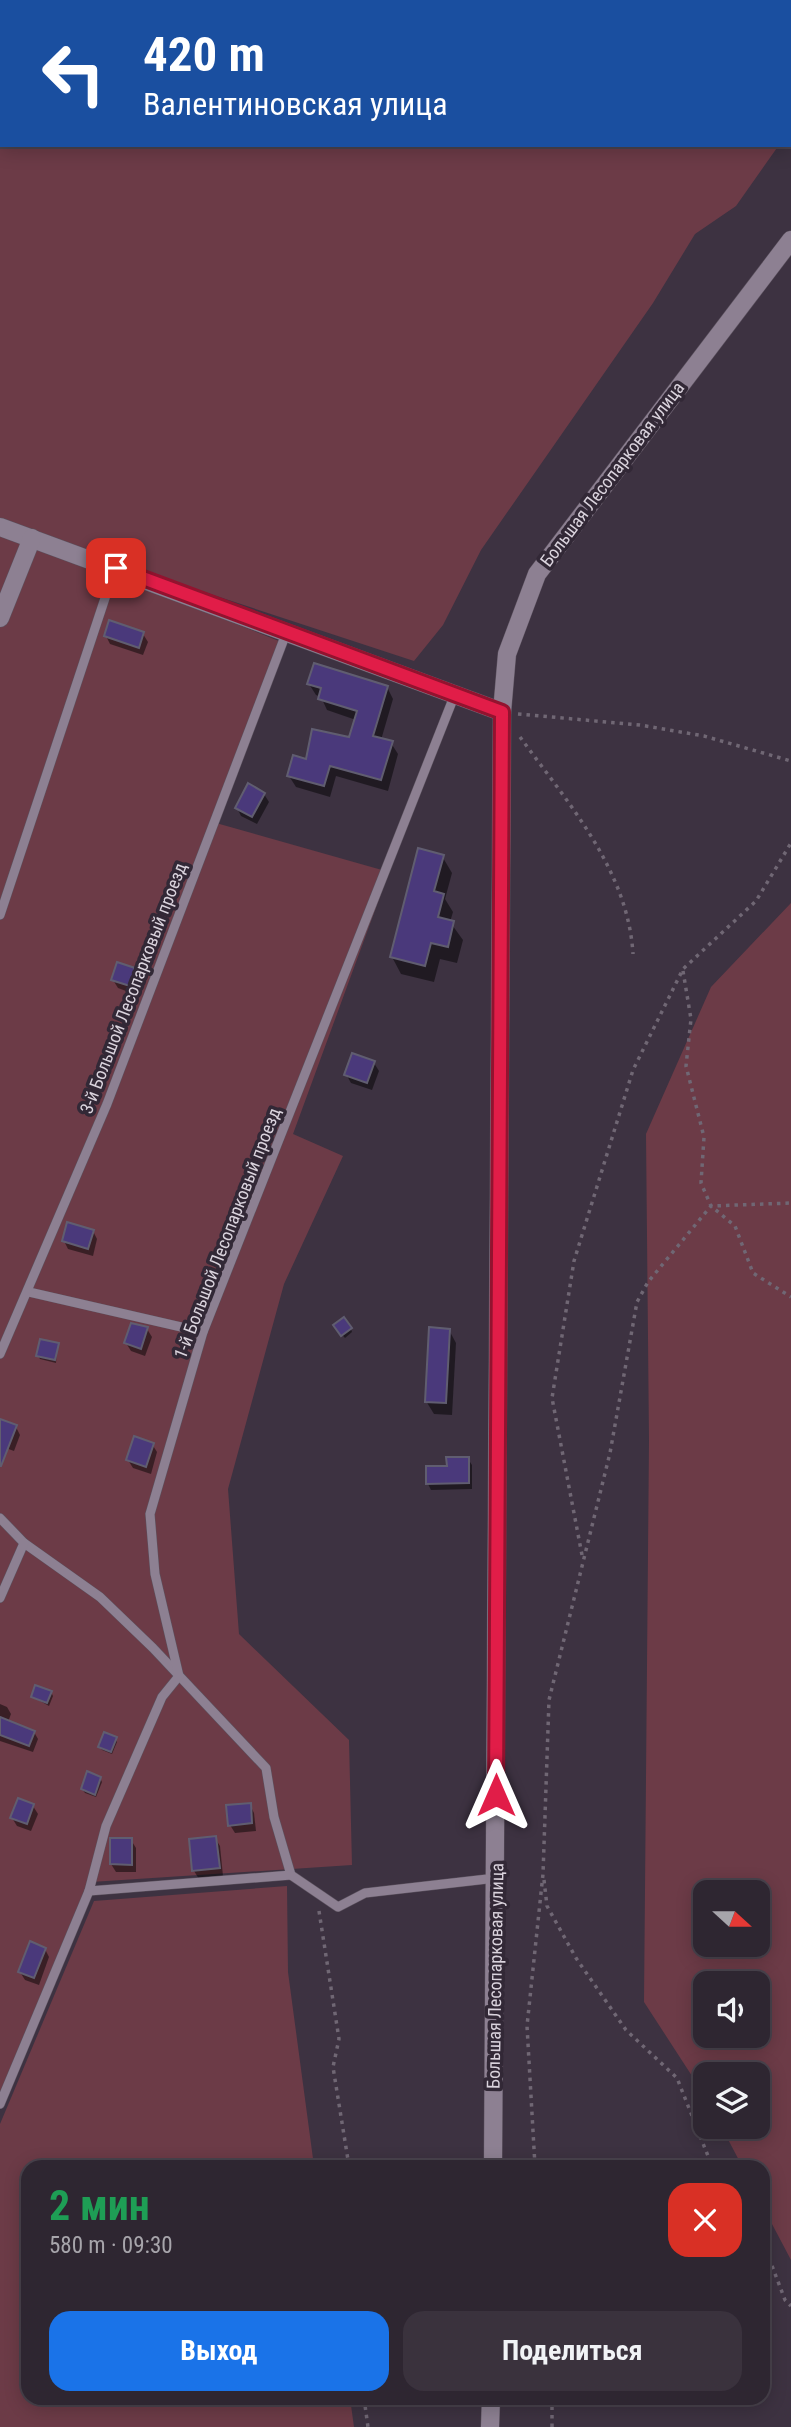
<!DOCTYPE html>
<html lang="ru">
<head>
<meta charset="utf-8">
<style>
  :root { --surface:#2e2631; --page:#3a323d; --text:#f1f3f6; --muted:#a7a5ab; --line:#49434d; --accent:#1a73e8 }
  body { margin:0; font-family:"Roboto Condensed",sans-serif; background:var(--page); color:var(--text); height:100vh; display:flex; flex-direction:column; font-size:26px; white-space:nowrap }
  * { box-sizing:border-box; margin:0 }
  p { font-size:23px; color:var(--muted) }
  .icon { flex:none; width:38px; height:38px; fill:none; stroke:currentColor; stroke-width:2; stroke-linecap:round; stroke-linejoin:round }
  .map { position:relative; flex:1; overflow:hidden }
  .details { position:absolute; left:21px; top:2160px; width:749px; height:245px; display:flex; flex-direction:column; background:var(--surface); border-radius:21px; box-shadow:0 4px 18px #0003,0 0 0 2px var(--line) }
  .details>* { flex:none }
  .hud { position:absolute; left:0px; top:0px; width:791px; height:147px; box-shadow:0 4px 18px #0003,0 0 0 2px var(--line); background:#1a4fa0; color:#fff; overflow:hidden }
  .needle { width:46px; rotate:111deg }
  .buttons { position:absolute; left:693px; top:1880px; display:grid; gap:14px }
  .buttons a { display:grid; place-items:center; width:77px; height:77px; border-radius:14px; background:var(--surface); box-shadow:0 4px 18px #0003,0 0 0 2px var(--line); font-size:35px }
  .pin { position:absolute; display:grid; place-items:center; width:60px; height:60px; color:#fff; margin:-30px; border-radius:14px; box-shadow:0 4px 10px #0006 }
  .me { position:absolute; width:77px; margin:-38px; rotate:0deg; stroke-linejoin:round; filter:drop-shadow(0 0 5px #0008) }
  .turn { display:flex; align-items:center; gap:24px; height:147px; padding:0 28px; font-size:32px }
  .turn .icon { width:91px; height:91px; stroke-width:2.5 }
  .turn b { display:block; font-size:49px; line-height:60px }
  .round { display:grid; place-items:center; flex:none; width:74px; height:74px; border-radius:21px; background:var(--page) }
  .head { display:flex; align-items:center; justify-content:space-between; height:119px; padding:0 28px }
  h1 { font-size:42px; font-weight:700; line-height:52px; color:#1e9e55 }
  .cta { display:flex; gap:14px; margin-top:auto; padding:14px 28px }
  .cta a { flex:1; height:80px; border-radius:21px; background:var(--accent); color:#fff; font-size:28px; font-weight:700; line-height:80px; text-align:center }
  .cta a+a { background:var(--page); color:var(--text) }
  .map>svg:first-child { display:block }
</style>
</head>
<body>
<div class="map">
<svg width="791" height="2427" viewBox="0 0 791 2427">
  <rect width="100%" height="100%" fill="#3d3241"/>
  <g fill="#6c3b47" fill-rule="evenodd">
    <polygon points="0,0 791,0 791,128 789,130 789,2 2,2 2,145 779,145 736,206 695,234 653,303 481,550 443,625 414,661 0,525"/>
    <polygon points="0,530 284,643 216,823 389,872 293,1134 343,1156 284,1284 228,1489 239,1634 349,1740 352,1865 91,1882 0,2095"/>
    <path d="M791 903V2260L763 2207V2166H742L721 2126H758V2074H705V2096L644 2002 649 1440 646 1134 711 987ZM705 1892H758V1944H705ZM705 1983H758V2035H705Z"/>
    <polygon points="287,1886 288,1972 314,2166 28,2166 28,2398 350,2398 354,2427 0,2427 0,2124 94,1901"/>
  </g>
  <g fill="#0007">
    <polygon points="143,634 148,642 143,655 110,644 106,636"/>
    <polygon points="309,684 387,687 393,699 381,740 391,743 398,754 388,791 336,776 330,797 296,787 289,776 307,761 351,739 356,720 327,710 321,697 316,695"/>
    <polygon points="264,794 269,802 257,824 241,816 237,808"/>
    <polygon points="442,856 452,873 445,899 453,912 450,922 463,940 457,963 440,959 434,982 401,974 392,957"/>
    <polygon points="134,969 139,978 134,994 118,988 113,980"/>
    <polygon points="374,1063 379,1071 372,1090 351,1083 346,1074"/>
    <polygon points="93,1231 97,1239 93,1256 68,1249 64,1241"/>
    <polygon points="147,1329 152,1337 145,1356 131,1351 126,1343"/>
    <polygon points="337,1329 351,1329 352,1332 345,1338"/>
    <polygon points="449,1330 456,1343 452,1415 434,1414 426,1401"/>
    <polygon points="57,1345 56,1363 40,1359 38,1356"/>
    <polygon points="0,1421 16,1427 20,1435 14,1451 0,1446"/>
    <polygon points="152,1444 157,1452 151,1474 133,1468 128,1460"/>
    <polygon points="468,1459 472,1465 472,1489 431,1490 428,1484"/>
    <polygon points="51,1692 53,1696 49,1706 33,1697"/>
    <polygon points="0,1704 7,1707 11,1714 8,1722 34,1732 38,1739 33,1752 0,1741"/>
    <polygon points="115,1738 117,1742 112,1754 102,1750 100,1747"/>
    <polygon points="100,1778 102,1782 96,1797 85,1793 82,1789"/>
    <polygon points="250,1805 254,1813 256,1831 235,1833 230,1825"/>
    <polygon points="33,1806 38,1814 31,1831 17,1826 12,1818"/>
    <polygon points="215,1838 220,1846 223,1876 199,1879 194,1871"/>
    <polygon points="131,1840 136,1848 136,1872 116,1872 111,1864"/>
    <polygon points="45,1949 49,1957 39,1985 25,1980 20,1972"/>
  </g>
  <g fill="#4a397b" stroke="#605d70" stroke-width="2">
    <polygon points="109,620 144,632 139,648 104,636"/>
    <polygon points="314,663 388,686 373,736 393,741 381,780 330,766 324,786 287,776 293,755 306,759 312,729 349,737 357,711 318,699 321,688 307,684"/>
    <polygon points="248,783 265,793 252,817 235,808"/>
    <polygon points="418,848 444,855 434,891 444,894 438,917 454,921 448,947 431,943 425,966 390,957"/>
    <polygon points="117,962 135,968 130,986 111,980"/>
    <polygon points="352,1053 375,1061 367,1083 344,1075"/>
    <polygon points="67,1222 94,1230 88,1249 62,1241"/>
    <polygon points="344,1317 352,1328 341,1336 333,1325"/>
    <polygon points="131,1323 148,1327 141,1349 124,1343"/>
    <polygon points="429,1327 450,1329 446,1403 425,1402"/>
    <polygon points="40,1339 59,1343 55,1360 36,1356"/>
    <polygon points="0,1419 17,1425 1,1466 0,1466"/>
    <polygon points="134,1436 154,1443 146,1467 126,1460"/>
    <polygon points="446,1457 469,1457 469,1483 426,1484 426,1466 447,1466"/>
    <polygon points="35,1685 52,1691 47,1703 31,1697"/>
    <polygon points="0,1717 35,1731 29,1746 0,1735"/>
    <polygon points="104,1732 117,1737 111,1752 98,1747"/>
    <polygon points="87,1771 101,1777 95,1795 81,1789"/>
    <polygon points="18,1798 34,1804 27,1824 10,1818"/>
    <polygon points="251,1803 252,1823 228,1826 226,1805"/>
    <polygon points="216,1836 220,1868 192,1871 189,1839"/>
    <polygon points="110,1838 132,1838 132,1865 110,1864"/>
    <polygon points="30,1941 46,1948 34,1978 18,1972"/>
  </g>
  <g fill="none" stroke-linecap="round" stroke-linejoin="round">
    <defs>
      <g id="service">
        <polyline points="0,915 115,568"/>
        <polyline points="29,1292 203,1332"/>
        <polyline points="0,1354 107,1104 287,631"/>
        <polyline points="0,1518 24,1543 100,1597 153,1648 266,1768 274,1817 291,1875 338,1907 365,1893 496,1878"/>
        <polyline points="0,1598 24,1543"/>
        <polyline points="89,1891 291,1875"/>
        <polyline points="0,2104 89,1891 106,1826 162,1697 179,1676 155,1574 150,1514 203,1332 455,694"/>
      </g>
      <g id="minor">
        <polyline points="0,527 502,712"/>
        <polyline points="0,618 32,538"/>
      </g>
      <g id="secondary">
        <polyline points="493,2166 502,712 507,654 537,574 791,240"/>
        <polyline points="490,2427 491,2398"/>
      </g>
    </defs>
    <use href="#service" stroke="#5b515e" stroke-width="10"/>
    <use href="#minor" stroke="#5b515e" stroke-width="19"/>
    <use href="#secondary" stroke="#5b515e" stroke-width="19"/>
    <g stroke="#706774" stroke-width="3.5" stroke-dasharray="3.5 5" stroke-linecap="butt">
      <polyline points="518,714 640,725 704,736 791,761"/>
      <path d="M520 737C568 803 628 870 633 954"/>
      <polyline points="683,971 691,1019 686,1066 704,1137 701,1183 711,1206 735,1226 753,1273 791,1297"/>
      <polyline points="582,1555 552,1398 574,1261 633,1070 683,969 756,901 791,843"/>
      <polyline points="544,1880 547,1906 576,1958 626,2030 677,2078 712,2166"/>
      <polyline points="319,1911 339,2039 333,2067 349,2166"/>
      <polyline points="535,2166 527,2026 543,1874 549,1700 610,1453 637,1302 648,1282 711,1206 791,1203"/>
      <polyline points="763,2242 785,2300 791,2306"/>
      <polyline points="364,2398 368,2427"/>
      <polyline points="552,2398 552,2427"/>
    </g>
    <use href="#service" stroke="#8d8092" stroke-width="9"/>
    <use href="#minor" stroke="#8d8092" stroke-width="18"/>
    <use href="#secondary" stroke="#8d8092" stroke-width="18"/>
  </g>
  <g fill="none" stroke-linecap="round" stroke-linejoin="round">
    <defs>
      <polyline id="route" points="116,568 502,712 496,1795"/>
    </defs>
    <use href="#route" stroke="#92132f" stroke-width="18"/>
    <use href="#route" stroke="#e11d48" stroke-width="12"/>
  </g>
  <g text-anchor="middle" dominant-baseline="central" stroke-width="7" stroke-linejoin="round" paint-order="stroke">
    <g font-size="18" fill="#dad3dd" stroke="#322836">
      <text transform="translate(612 474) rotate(-53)">Большая Лесопарковая улица</text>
      <text transform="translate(133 988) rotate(-69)">3-й Большой Лесопарковый проезд</text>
      <text transform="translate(227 1233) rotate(-69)">1-й Большой Лесопарковый проезд</text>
      <text transform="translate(495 1976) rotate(-89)">Большая Лесопарковая улица</text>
    </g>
  </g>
</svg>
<div class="buttons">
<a><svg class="needle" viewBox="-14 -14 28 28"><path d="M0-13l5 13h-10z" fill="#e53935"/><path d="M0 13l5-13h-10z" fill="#a7a5ab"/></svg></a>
<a><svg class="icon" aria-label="sound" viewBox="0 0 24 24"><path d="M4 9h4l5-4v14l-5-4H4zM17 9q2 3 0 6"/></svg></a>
<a><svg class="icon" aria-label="layers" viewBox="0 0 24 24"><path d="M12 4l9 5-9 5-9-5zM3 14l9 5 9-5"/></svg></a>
</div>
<div class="pin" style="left:116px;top:568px;background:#d93025"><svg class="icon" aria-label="arrive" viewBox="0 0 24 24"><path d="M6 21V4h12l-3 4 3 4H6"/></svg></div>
<svg class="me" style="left:496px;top:1795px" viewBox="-20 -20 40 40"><path d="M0-17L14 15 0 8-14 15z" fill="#e11d48" stroke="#fff" stroke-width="4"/></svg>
<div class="hud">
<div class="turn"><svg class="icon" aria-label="left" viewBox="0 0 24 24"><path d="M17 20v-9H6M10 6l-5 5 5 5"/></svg><div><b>420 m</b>Валентиновская улица</div></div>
</div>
<section class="details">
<div class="head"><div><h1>2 мин</h1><p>580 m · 09:30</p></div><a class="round" style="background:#d93025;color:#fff"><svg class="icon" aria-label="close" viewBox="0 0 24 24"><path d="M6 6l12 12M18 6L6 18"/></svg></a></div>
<div class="cta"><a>Выход</a><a>Поделиться</a></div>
</section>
</div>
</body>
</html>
